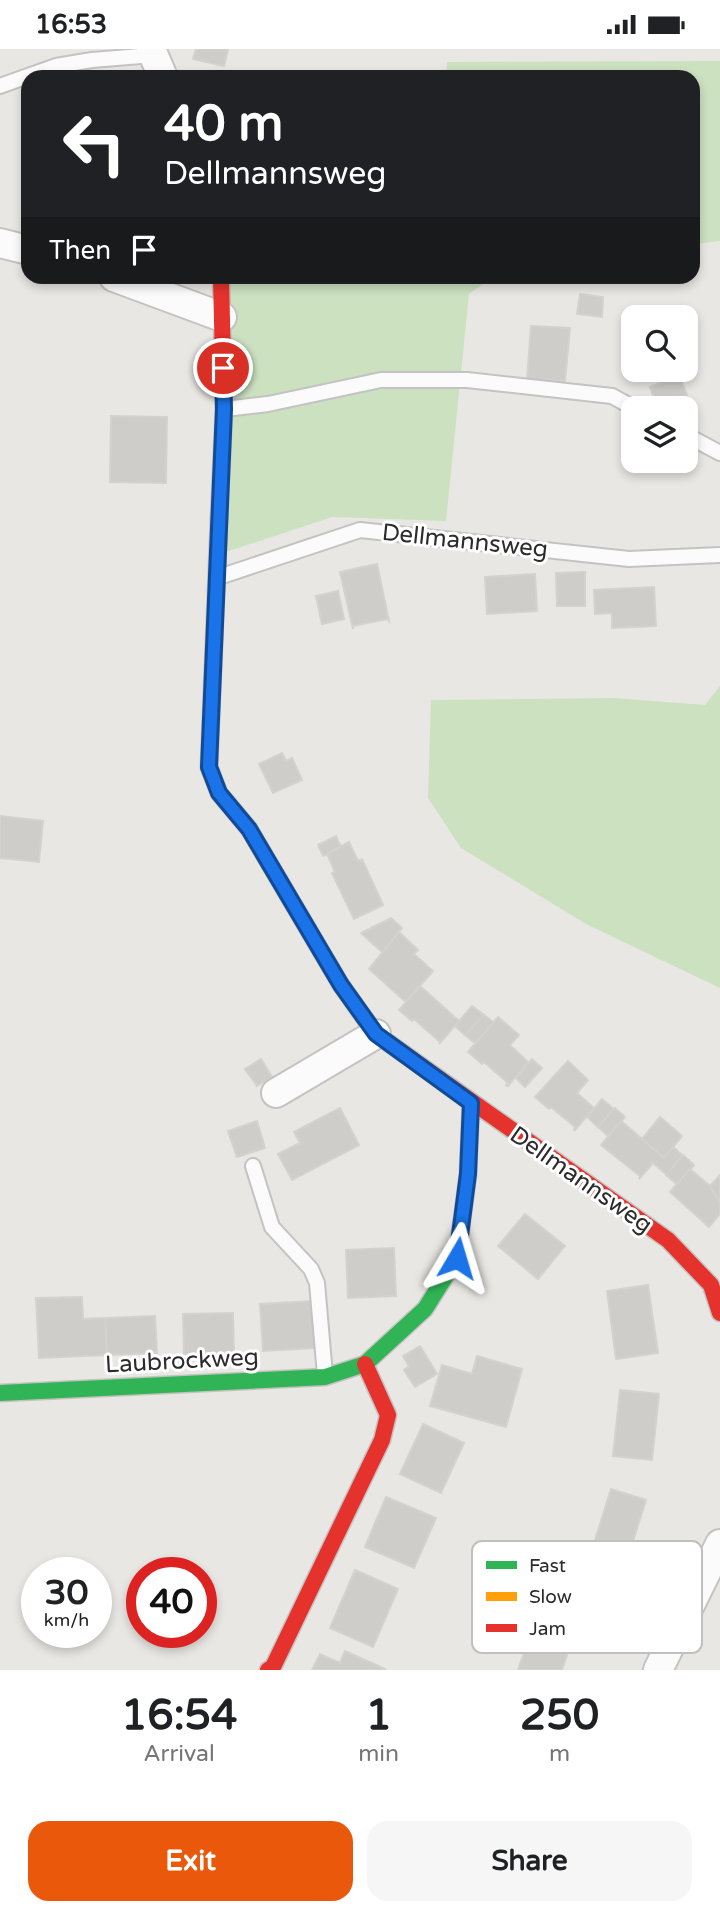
<!DOCTYPE html>
<html lang="en">
<head>
<meta charset="utf-8">
<style>
  :root { --surface:#fff; --page:#f6f6f6; --text:#202124; --muted:#757577; --accent:#ea580c }
  body { margin:0; font-family:"Varela Round",sans-serif; background:var(--page); color:var(--text); height:100vh; display:flex; flex-direction:column; font-size:26px; white-space:nowrap }
  * { box-sizing:border-box; margin:0 }
  p { font-size:23px; color:var(--muted) }
  .icon { flex:none; width:38px; height:38px; fill:none; stroke:currentColor; stroke-width:2; stroke-linecap:round; stroke-linejoin:round }
  .map { position:relative; height:1621px; overflow:hidden }
  .side { display:flex; flex-direction:column; background:var(--surface); flex:1 }
  .side>* { flex:none }
  .hud { position:absolute; left:21px; top:21px; width:679px; height:214px; border-radius:21px; box-shadow:0 4px 10px #0003; background:#202124; color:#fff; overflow:hidden }
  .tools { position:absolute; left:621px; top:256px; display:grid; gap:14px }
  .tools a { display:grid; place-items:center; width:77px; height:77px; border-radius:14px; background:var(--surface); box-shadow:0 4px 10px #0003; font-size:35px }
  .speed { position:absolute; left:21px; top:1508px; display:flex; gap:14px; font-size:35px; font-weight:700; text-align:center }
  .speed>* { display:grid; place-content:center; width:91px; height:91px; border-radius:50%; background:var(--surface); box-shadow:0 4px 10px #0003; line-height:1 }
  .speed small { font-size:18px; font-weight:400 }
  .speed .limit { border:10px solid #d22; background:#fff; color:#111 }
  .pin { position:absolute; display:grid; place-items:center; width:60px; height:60px; color:#fff; margin:-30px; border:4px solid #fff; border-radius:50%; box-shadow:0 2px 7px #0007 }
  .me { position:absolute; width:77px; margin:-38px; rotate:7deg; stroke-linejoin:round; filter:drop-shadow(0 0 5px #0008) }
  .turn { display:flex; align-items:center; gap:24px; height:147px; padding:0 28px; font-size:32px }
  .turn .icon { width:91px; height:91px; stroke-width:2.5 }
  .turn b { display:block; font-size:49px; line-height:60px }
  .then { display:flex; align-items:center; height:66px; padding:0 28px; background:#0003; gap:14px; font-size:26px }
  .eta { display:flex; justify-content:space-evenly; align-items:center; height:119px; text-align:center }
  .eta b { font-size:42px; font-weight:700; line-height:49px }
  .action { display:flex; gap:14px; margin-top:auto; padding:14px 28px }
  .action a { flex:1; height:80px; border-radius:21px; background:var(--accent); color:#fff; font-size:28px; font-weight:700; line-height:80px; text-align:center }
  .action a+a { background:var(--page); color:var(--text) }
  .status { display:flex; justify-content:space-between; align-items:center; height:49px; padding:0 35px; background:var(--surface); direction:ltr }
  .status svg { height:19px; fill:currentColor }
  .map>svg:first-child { display:block }
</style>
</head>
<body>
<div class="status"><b>16:53</b><svg viewBox="0 0 49 12"><path d="M0 12V9h3v3zM5 12V6h3v6zM10 12V3h3v9zM15 12V0h3v12zM26 1h20v11H26zM47 4h2v5h-2z"/></svg></div>
<div class="map">
<svg width="720" height="1621" viewBox="0 0 720 1621">
  <rect width="100%" height="100%" fill="#e9e7e3"/>
  <g fill="#cbe1c0">
    <polygon points="720,12 720,192 693,195 693,28 446,28 447,13"/>
    <polygon points="229,228 493,228 469,245 446,472 332,468 223,504"/>
    <polygon points="720,637 720,939 586,875 461,799 428,749 431,651 613,649 705,656"/>
  </g>
  <g fill="#cecdca" stroke="#d4d2cf" stroke-width="2">
    <polygon points="196,0 228,0 224,17 193,10"/>
    <polygon points="580,245 603,248 602,268 577,265"/>
    <polygon points="531,277 570,279 565,332 527,330"/>
    <polygon points="679,326 691,356 682,359 658,359 650,338"/>
    <polygon points="111,367 167,368 166,434 110,433"/>
    <polygon points="377,515 389,572 387,570 353,577 353,580 340,523"/>
    <polygon points="585,523 585,557 557,557 556,524"/>
    <polygon points="535,525 537,562 487,565 485,528"/>
    <polygon points="654,538 656,577 612,579 612,564 595,565 594,541"/>
    <polygon points="338,542 344,570 322,575 316,547"/>
    <polygon points="282,704 286,712 292,709 302,731 273,744 259,715"/>
    <polygon points="0,767 43,772 39,813 0,809"/>
    <polygon points="336,787 341,798 323,807 318,796"/>
    <polygon points="349,793 358,812 362,810 383,856 354,870 332,824 335,823 327,805"/>
    <polygon points="391,869 402,879 382,903 361,884"/>
    <polygon points="399,883 418,901 414,905 433,922 406,953 369,920"/>
    <polygon points="420,937 459,972 439,995 440,993 414,970 412,972 399,961"/>
    <polygon points="472,957 484,966 465,986 455,977"/>
    <polygon points="484,966 494,974 476,995 465,986"/>
    <polygon points="498,968 519,986 510,996 528,1013 508,1037 506,1036 508,1034 484,1013 482,1015 468,1003"/>
    <polygon points="261,1010 272,1028 257,1037 245,1020"/>
    <polygon points="532,1010 542,1019 525,1038 516,1029"/>
    <polygon points="568,1012 588,1031 577,1044 594,1059 574,1082 575,1078 551,1058 549,1060 535,1048"/>
    <polygon points="602,1050 614,1060 598,1078 587,1068"/>
    <polygon points="340,1059 359,1096 292,1131 278,1105 300,1094 294,1083"/>
    <polygon points="615,1059 625,1068 608,1087 598,1078"/>
    <polygon points="660,1068 682,1087 664,1109 642,1090"/>
    <polygon points="257,1072 265,1099 237,1108 228,1082"/>
    <polygon points="621,1072 664,1109 673,1098 683,1107 667,1126 653,1114 639,1130 640,1127 601,1096"/>
    <polygon points="683,1106 694,1116 677,1135 666,1126"/>
    <polygon points="690,1120 710,1137 720,1154 720,1165 709,1178 670,1143"/>
    <polygon points="720,1126 720,1154 710,1137"/>
    <polygon points="525,1165 565,1197 538,1230 498,1197"/>
    <polygon points="394,1199 396,1247 348,1249 346,1201"/>
    <polygon points="648,1236 658,1304 616,1310 607,1242"/>
    <polygon points="82,1248 83,1270 105,1269 107,1306 39,1309 36,1249"/>
    <polygon points="312,1252 314,1299 263,1302 260,1255"/>
    <polygon points="233,1264 234,1303 184,1305 183,1265"/>
    <polygon points="155,1267 157,1304 107,1306 105,1269"/>
    <polygon points="420,1297 437,1325 415,1338 404,1321 409,1317 403,1307"/>
    <polygon points="477,1307 522,1320 506,1378 430,1357 442,1316 472,1325"/>
    <polygon points="620,1341 659,1345 652,1411 613,1407"/>
    <polygon points="423,1375 464,1394 441,1444 400,1425"/>
    <polygon points="611,1440 646,1451 626,1514 591,1504"/>
    <polygon points="386,1448 436,1469 414,1519 365,1498"/>
    <polygon points="355,1521 398,1540 373,1598 330,1579"/>
    <polygon points="529,1589 568,1603 562,1621 518,1621"/>
    <polygon points="345,1602 385,1620 385,1621 312,1621 320,1605 340,1614"/>
  </g>
  <g fill="none" stroke-linecap="round" stroke-linejoin="round">
    <defs>
      <g id="lane">
        <polyline points="0,37 56,17 92,11 153,6"/>
        <polyline points="225,360 268,355 381,331 467,331 612,347 634,359"/>
        <polyline points="686,386 720,404"/>
        <polyline points="219,528 360,481 629,510 720,506"/>
        <polyline points="253,1117 272,1178 311,1220 317,1234 325,1326"/>
      </g>
      <g id="street">
        <polyline points="151,0 163,28"/>
        <polyline points="0,194 28,201"/>
        <polyline points="114,228 222,268"/>
        <polyline points="276,1044 376,985"/>
        <polyline points="658,1621 720,1495"/>
      </g>
      <polyline id="fast" points="0,1344 325,1328 365,1315 425,1260 457,1209 468,1125 471,1054"/>
      <polyline id="slow" points="219,470 209,718 219,744 249,780 341,936 365,970"/>
      <g id="jam">
        <polyline points="219,470 224,360 221,228"/>
        <polyline points="365,970 376,985 668,1191 711,1236 720,1264"/>
        <polyline points="268,1621 273,1618 382,1391 388,1366 365,1315"/>
      </g>
    </defs>
    <use href="#lane" stroke="#c4c3c2" stroke-width="18"/>
    <use href="#street" stroke="#c4c3c2" stroke-width="32"/>
    <use href="#fast" stroke="#c4c3c2" stroke-width="19"/>
    <use href="#slow" stroke="#c4c3c2" stroke-width="19"/>
    <use href="#jam" stroke="#c4c3c2" stroke-width="19"/>
    <use href="#lane" stroke="#fcfbfb" stroke-width="14"/>
    <use href="#street" stroke="#fcfbfb" stroke-width="28"/>
    <use href="#fast" stroke="#30b455" stroke-width="16"/>
    <use href="#slow" stroke="#ff9f0a" stroke-width="16"/>
    <use href="#jam" stroke="#e5322d" stroke-width="16"/>
  </g>
  <g fill="none" stroke-linecap="round" stroke-linejoin="round">
    <defs>
      <polyline id="route" points="223,319 224,360 209,718 219,744 249,780 341,936 376,985 471,1054 468,1125 457,1209"/>
    </defs>
    <use href="#route" stroke="#114b97" stroke-width="18"/>
    <use href="#route" stroke="#1a73e8" stroke-width="12"/>
  </g>
  <g text-anchor="middle" dominant-baseline="central" stroke-width="6" stroke-linejoin="round" paint-order="stroke">
    <g font-size="24" fill="#2c2c2c" stroke="#fff">
      <text transform="translate(465 492) rotate(6)">Dellmannsweg</text>
      <text transform="translate(581 1131) rotate(35)">Dellmannsweg</text>
      <text transform="translate(182 1312) rotate(-3)">Laubrockweg</text>
    </g>
  </g>
  <rect x="472" y="1492" width="230" height="112" rx="10" fill="#fff" stroke="#c0c0c0" stroke-width="2"/>
  <rect x="486" y="1512" width="31" height="8" fill="#30b455"/>
  <rect x="486" y="1543" width="31" height="9" fill="#ff9f0a"/>
  <rect x="486" y="1575" width="31" height="8" fill="#e5322d"/>
  <g font-size="19" fill="#2c2c2c">
    <text x="529" y="1523">Fast</text>
    <text x="529" y="1554">Slow</text>
    <text x="529" y="1586">Jam</text>
  </g>
</svg>
<div class="tools">
<a><svg class="icon" aria-label="search" viewBox="0 0 24 24"><circle cx="10" cy="10" r="6"/><path d="M15 15l6 6"/></svg></a>
<a><svg class="icon" aria-label="layers" viewBox="0 0 24 24"><path d="M12 4l9 5-9 5-9-5zM3 14l9 5 9-5"/></svg></a>
</div>
<div class="speed"><div>30<small>km/h</small></div><div class="limit">40</div></div>
<div class="pin" style="left:223px;top:319px;background:#d93025"><svg class="icon" aria-label="arrive" viewBox="0 0 24 24"><path d="M6 21V4h12l-3 4 3 4H6"/></svg></div>
<svg class="me" style="left:457px;top:1209px" viewBox="-20 -20 40 40"><path d="M0-17L14 15 0 8-14 15z" fill="#1a73e8" stroke="#fff" stroke-width="4"/></svg>
<div class="hud">
<div class="turn"><svg class="icon" aria-label="left" viewBox="0 0 24 24"><path d="M17 20v-9H6M10 6l-5 5 5 5"/></svg><div><b>40 m</b>Dellmannsweg</div></div>
<div class="then">Then<svg class="icon" aria-label="arrive" viewBox="0 0 24 24"><path d="M6 21V4h12l-3 4 3 4H6"/></svg></div>
</div>
</div>
<section class="side">
<div class="eta">
<div><b>16:54</b><p>Arrival</p></div>
<div><b>1</b><p>min</p></div>
<div><b>250</b><p>m</p></div>
</div>
<div class="action"><a>Exit</a><a>Share</a></div>
</section>
</body>
</html>
